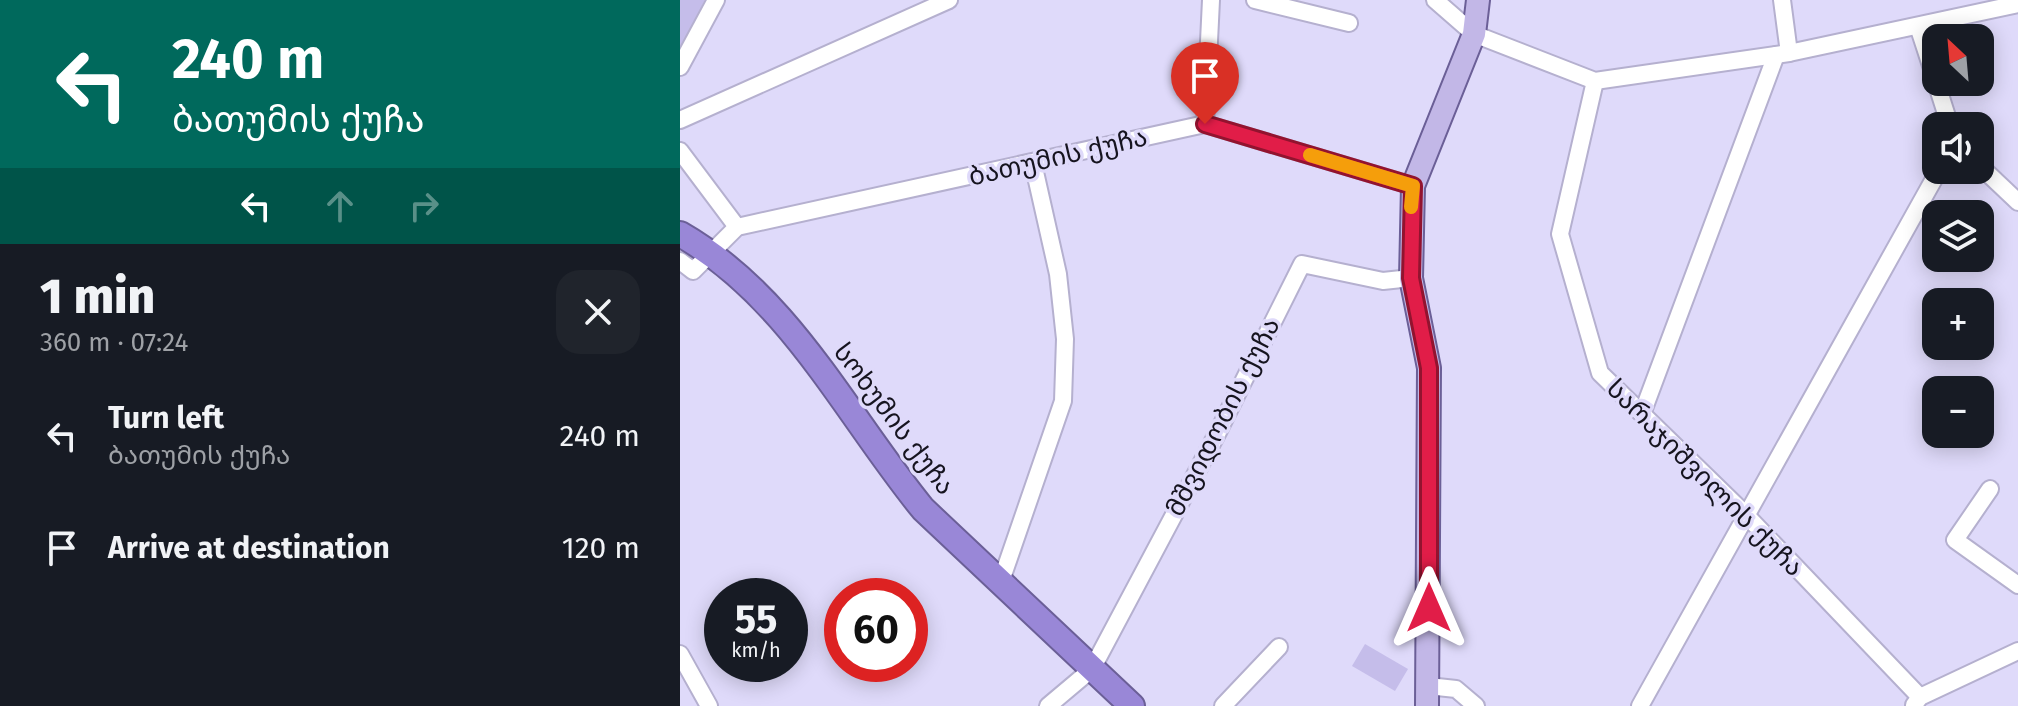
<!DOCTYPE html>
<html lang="en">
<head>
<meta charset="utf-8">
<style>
  :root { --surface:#171b24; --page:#20242c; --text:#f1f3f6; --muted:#9ea1a6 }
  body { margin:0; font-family:"Fira Sans","Noto Sans Georgian",sans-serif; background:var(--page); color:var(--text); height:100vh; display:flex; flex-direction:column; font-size:30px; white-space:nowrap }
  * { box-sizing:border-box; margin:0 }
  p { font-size:26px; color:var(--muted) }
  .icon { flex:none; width:44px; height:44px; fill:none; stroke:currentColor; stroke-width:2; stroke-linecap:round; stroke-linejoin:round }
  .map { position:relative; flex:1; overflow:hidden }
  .sheet { display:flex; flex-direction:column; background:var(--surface); width:680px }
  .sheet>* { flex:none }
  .hud { background:#00695c; color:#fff; overflow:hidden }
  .needle { width:52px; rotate:334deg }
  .tools { position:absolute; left:1242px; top:24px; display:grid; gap:16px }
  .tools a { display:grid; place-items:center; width:72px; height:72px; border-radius:16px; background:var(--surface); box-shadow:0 4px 20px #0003; font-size:40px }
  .speed { position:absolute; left:24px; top:578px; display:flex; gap:16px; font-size:40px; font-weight:700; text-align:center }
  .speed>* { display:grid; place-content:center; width:104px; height:104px; border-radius:50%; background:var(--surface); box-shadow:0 4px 20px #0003; line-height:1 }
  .speed small { font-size:20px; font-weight:400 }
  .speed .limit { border:12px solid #d22; background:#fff; color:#111 }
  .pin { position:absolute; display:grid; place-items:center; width:68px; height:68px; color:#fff; margin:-82px -34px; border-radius:50% 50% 50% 0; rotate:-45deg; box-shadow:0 0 8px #0007 }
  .pin .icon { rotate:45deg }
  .me { position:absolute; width:88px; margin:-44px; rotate:0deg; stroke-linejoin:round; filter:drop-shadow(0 0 6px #0008) }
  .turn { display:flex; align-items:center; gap:28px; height:168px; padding:0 40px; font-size:36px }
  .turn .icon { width:104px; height:104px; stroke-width:2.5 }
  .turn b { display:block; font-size:56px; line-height:68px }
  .lanes { display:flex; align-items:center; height:76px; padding:0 40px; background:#0003; justify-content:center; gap:40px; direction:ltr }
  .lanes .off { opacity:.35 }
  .round { display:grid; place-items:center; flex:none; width:84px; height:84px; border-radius:24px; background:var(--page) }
  .headline { display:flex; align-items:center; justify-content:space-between; height:136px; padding:0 40px }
  h1 { font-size:48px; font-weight:800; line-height:60px }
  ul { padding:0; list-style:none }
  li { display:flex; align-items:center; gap:24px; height:112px; padding:0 40px }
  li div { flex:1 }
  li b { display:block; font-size:30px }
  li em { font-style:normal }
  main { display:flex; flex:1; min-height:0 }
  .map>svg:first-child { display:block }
</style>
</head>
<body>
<main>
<section class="sheet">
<div class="hud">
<div class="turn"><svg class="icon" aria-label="left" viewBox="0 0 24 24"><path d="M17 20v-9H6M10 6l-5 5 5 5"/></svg><div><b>240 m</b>ბათუმის ქუჩა</div></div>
<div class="lanes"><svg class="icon" aria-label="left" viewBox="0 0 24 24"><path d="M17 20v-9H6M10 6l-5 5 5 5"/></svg><svg class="icon off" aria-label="ahead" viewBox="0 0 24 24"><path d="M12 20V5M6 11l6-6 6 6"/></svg><svg class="icon off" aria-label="right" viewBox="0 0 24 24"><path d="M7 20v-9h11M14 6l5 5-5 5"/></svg></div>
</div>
<div class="headline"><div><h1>1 min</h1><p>360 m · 07:24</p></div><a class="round"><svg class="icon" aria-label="close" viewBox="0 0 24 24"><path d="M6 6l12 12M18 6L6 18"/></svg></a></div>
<ul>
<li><svg class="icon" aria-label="left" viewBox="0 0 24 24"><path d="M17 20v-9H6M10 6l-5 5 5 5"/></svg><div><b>Turn left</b><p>ბათუმის ქუჩა</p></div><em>240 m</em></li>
<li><svg class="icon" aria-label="arrive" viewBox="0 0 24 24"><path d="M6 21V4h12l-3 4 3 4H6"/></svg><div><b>Arrive at destination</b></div><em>120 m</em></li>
</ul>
</section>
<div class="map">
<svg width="1338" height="706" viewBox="0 0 1338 706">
  <rect width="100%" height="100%" fill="#dfdafa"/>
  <g fill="#c5bdea">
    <polygon points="0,0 25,0 0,48"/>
    <polygon points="685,644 728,669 715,691 672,666"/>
  </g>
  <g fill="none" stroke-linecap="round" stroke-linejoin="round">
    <defs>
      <g id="minor">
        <polyline points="575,0 669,23"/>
        <polyline points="755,0 794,34 915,81 1109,53 1338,4"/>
        <polyline points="1102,0 1109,53"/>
        <polyline points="1238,26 1256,81"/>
        <polyline points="0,67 36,0"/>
        <polyline points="915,81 880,234 920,373 1065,514 1240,697"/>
        <polyline points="1256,82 1270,126"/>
        <polyline points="0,120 269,0"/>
        <polyline points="525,124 531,0"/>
        <polyline points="0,151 57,227"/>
        <polyline points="1300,166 1338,202"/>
        <polyline points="0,261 13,271 57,227 525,124 733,186"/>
        <polyline points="962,414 1096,55"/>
        <polyline points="1310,489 1275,540 1338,585"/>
        <polyline points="321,581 383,401 385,339 378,274 353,163"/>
        <polyline points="0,654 29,706"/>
        <polyline points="748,686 776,689 796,706"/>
        <polyline points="1234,705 1240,697 1338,651"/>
        <polyline points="368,706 412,669 538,432 622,264 703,281 731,278"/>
        <polyline points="543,706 599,647"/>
        <polyline points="960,706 1259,170"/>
      </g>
      <polyline id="major" points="747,706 749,368 731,278 733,186 794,34 798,0"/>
      <path id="highway" d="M0 234C110 297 166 415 243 509L452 706"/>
    </defs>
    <use href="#minor" stroke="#b5b0cf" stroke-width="20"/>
    <use href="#major" stroke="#6b5f97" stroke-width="26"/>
    <use href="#highway" stroke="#6b5f97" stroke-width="28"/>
    <use href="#minor" stroke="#fff" stroke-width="16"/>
    <use href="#major" stroke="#c2b7e7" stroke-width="22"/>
    <use href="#highway" stroke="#9987d7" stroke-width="24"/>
  </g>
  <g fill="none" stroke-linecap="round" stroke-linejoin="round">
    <defs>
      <polyline id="route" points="525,124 733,186 731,278 749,368 749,608"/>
    </defs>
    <use href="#route" stroke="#92132f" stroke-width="20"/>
    <use href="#route" stroke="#e11d48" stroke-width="14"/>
    <polyline stroke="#f59e0b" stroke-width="14" points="630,155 733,186 731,207"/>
  </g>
  <g text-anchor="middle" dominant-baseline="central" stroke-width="7" stroke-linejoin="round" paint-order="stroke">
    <g font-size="26" fill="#16141f" stroke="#dfdafa">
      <text transform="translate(378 157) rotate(-13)">ბათუმის ქუჩა</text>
      <text transform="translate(543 417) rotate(-63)">მშვიდობის ქუჩა</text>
      <text transform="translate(214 419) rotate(53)">სოხუმის ქუჩა</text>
      <text transform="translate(1025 478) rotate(45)">სარაჯიშვილის ქუჩა</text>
    </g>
  </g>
</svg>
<div class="tools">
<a><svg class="needle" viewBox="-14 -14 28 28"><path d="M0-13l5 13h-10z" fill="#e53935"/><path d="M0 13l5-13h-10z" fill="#9ea1a6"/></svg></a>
<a><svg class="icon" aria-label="sound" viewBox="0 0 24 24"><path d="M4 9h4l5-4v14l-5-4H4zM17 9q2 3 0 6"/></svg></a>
<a><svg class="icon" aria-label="layers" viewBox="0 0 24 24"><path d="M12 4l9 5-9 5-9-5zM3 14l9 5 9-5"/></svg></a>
<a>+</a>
<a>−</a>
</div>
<div class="speed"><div>55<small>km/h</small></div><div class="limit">60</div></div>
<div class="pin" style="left:525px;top:124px;background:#d93025"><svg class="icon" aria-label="arrive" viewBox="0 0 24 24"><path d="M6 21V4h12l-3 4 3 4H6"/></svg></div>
<svg class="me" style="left:749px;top:608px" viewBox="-20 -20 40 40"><path d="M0-17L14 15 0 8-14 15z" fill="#e11d48" stroke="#fff" stroke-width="4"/></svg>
</div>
</main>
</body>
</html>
